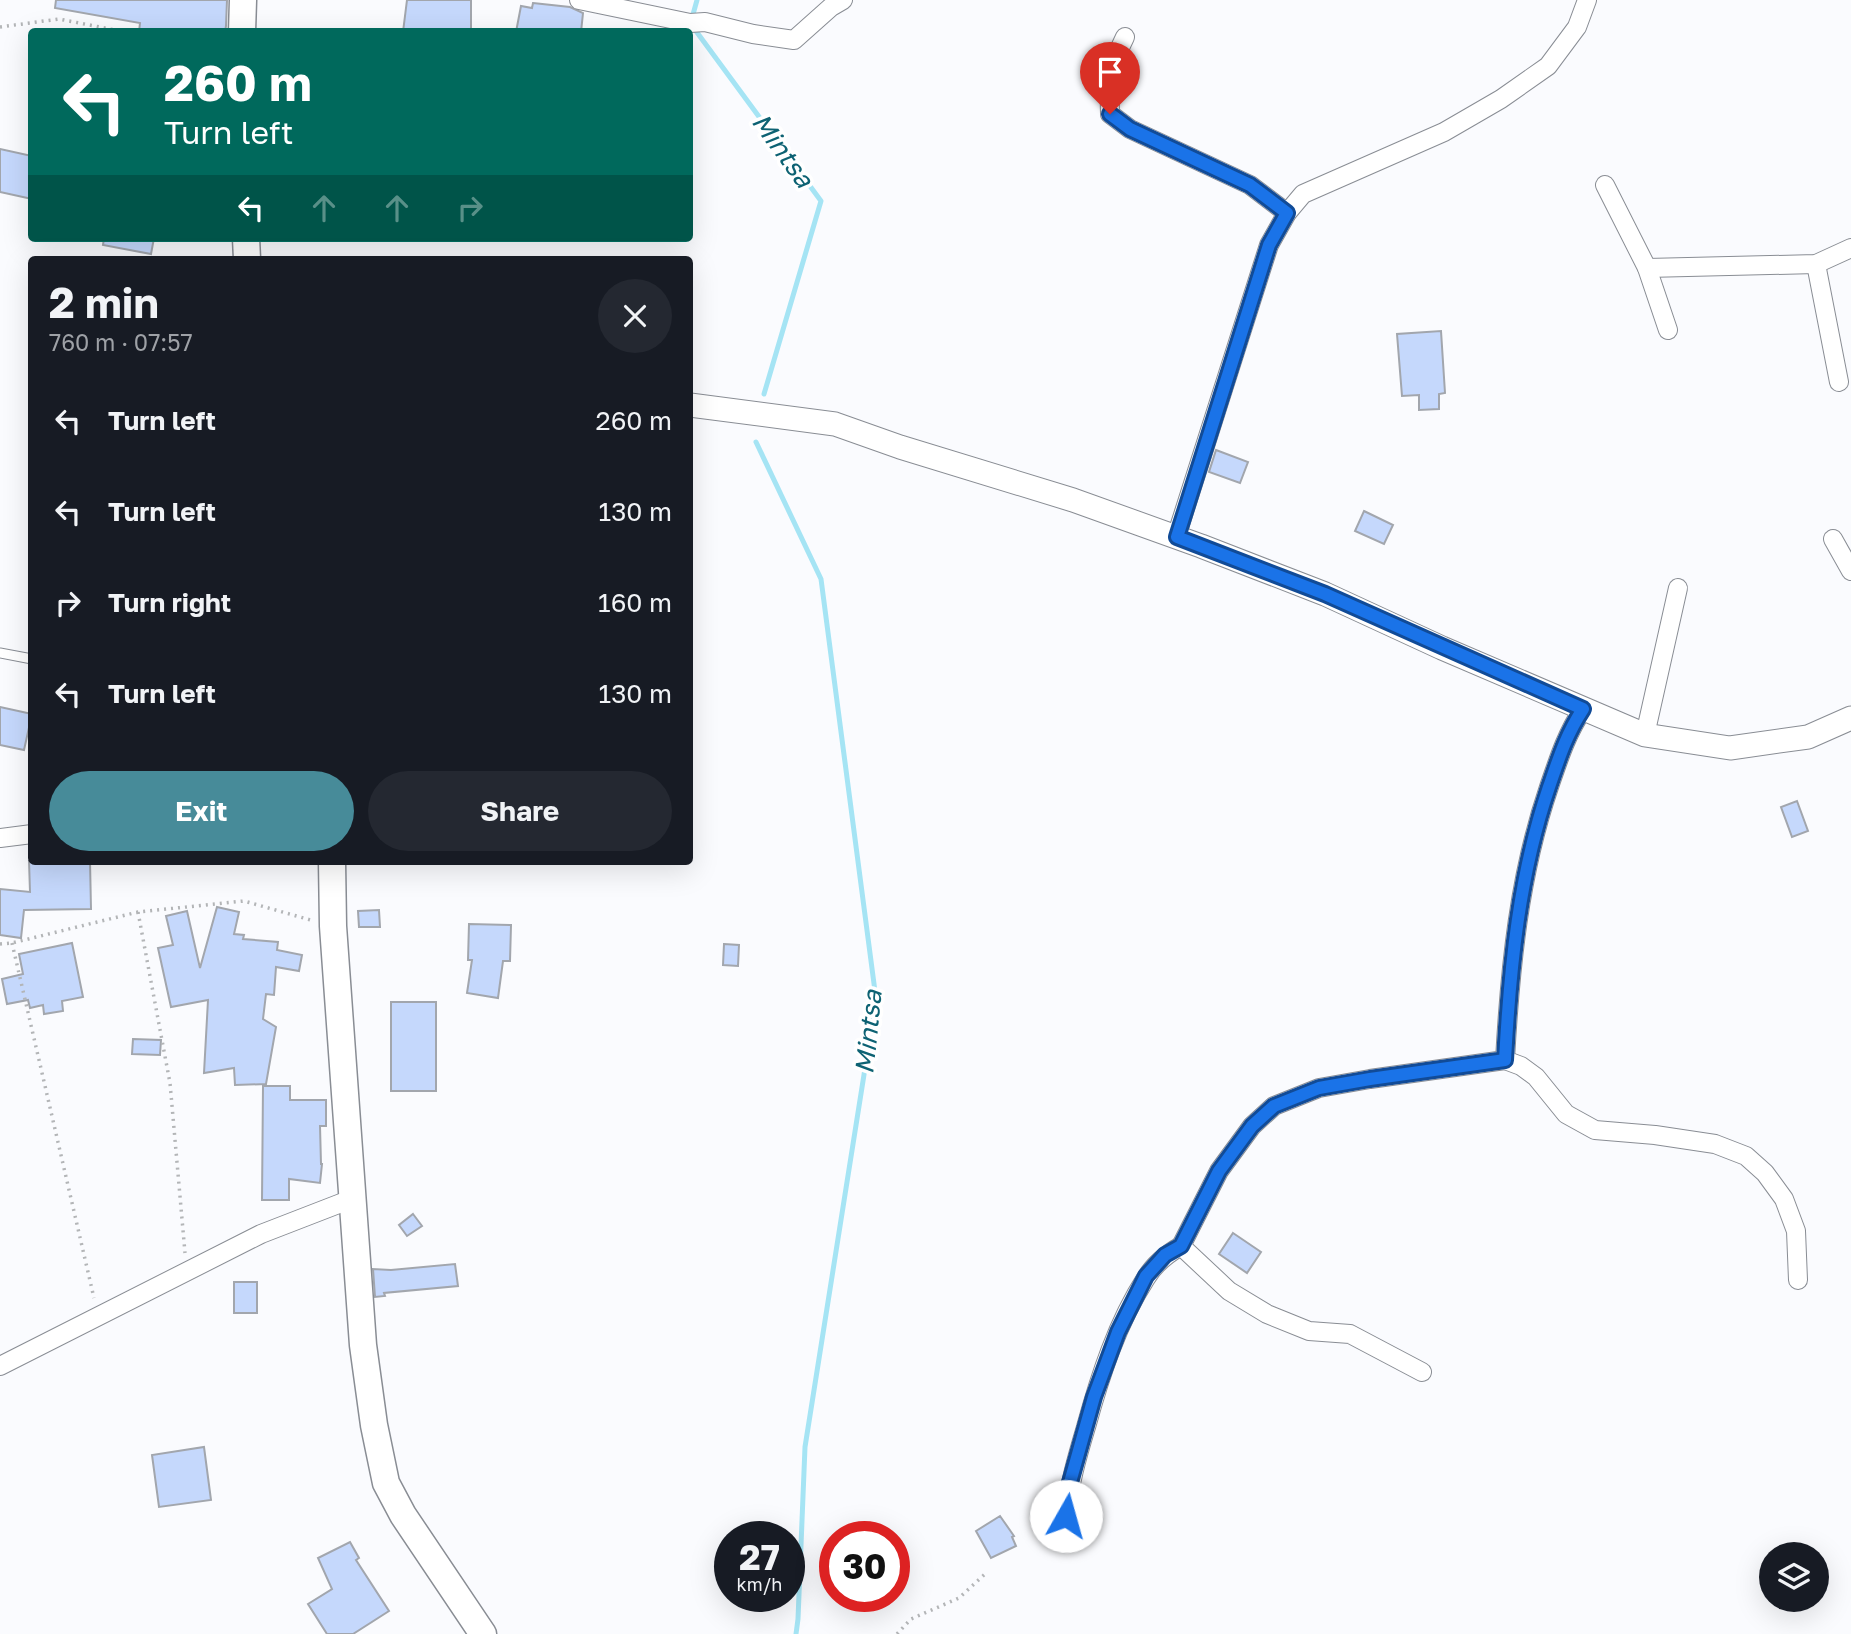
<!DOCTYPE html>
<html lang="en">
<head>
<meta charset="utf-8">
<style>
  :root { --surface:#171b24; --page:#242831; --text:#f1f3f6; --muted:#9ea1a6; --accent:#478b99 }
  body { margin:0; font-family:"Golos Text",sans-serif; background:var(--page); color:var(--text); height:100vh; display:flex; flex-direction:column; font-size:26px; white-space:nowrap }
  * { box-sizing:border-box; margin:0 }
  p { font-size:23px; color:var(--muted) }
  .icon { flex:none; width:38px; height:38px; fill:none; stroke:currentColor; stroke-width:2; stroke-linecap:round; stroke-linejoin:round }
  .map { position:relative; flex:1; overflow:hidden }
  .panel { position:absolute; left:28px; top:256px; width:665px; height:609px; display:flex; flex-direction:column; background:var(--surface); border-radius:7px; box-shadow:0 7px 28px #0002 }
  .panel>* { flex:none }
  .banner { position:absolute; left:28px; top:28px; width:665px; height:214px; border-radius:7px; box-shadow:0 7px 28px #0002; background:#00695c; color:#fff; overflow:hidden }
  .buttons { position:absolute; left:1759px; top:1542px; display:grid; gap:14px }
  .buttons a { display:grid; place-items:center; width:70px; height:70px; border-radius:50%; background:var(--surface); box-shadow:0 7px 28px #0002; font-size:35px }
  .speed { position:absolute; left:714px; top:1521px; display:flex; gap:14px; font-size:35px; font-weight:700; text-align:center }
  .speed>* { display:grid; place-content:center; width:91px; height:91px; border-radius:50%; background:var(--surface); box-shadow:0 7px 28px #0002; line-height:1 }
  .speed small { font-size:18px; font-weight:400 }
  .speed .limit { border:10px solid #d22; background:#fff; color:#111 }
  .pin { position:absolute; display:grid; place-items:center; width:60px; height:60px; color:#fff; margin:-72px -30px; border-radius:50% 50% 50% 0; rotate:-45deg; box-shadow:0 0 7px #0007 }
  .pin .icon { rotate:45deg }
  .me { position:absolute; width:77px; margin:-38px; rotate:7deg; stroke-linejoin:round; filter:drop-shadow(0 0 5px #0008) }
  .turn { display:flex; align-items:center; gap:24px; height:147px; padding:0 21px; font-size:32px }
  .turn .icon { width:91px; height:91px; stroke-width:2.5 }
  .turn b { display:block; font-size:49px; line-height:60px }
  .lanes { display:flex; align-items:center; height:66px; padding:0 21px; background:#0003; justify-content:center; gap:35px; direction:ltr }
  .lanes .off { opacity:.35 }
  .round { display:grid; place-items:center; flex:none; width:74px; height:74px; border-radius:37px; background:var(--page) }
  .head { display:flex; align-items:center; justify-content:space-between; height:119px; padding:0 21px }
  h1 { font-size:42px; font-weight:700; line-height:52px }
  .primary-button { display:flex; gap:14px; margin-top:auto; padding:14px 21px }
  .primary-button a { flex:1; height:80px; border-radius:42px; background:var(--accent); color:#fff; font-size:28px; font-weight:700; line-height:80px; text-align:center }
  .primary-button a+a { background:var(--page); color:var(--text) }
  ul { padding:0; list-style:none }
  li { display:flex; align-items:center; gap:21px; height:91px; padding:0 21px }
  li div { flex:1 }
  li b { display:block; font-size:26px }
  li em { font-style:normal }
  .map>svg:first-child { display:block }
</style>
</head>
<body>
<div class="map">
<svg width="1851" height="1634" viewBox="0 0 1851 1634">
  <rect width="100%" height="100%" fill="#fafbfe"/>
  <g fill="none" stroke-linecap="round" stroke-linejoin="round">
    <g stroke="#a5e4f4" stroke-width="5">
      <polyline points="692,18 697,0"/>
      <polyline points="693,27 821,201 764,394"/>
      <polyline points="756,442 821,579 876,999 805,1447 798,1619 796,1634"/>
    </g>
  </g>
  <g fill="#c5d8fc" stroke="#a2a6ad" stroke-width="2">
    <polygon points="56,0 227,0 226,26 225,32 139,32 140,23 55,8"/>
    <polygon points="407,0 471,0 471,32 403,32"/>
    <polygon points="533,3 570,7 583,13 581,32 516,32 521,6 532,8"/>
    <polygon points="0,149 32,156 32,199 0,192"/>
    <polygon points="104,238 154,238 151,254 103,245"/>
    <polygon points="1441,331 1445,393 1439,394 1439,409 1419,410 1419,395 1402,396 1397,334"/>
    <polygon points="1216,450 1248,462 1240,483 1209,472"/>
    <polygon points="1364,511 1393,525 1384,544 1355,531"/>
    <polygon points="0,707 32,714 24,750 0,745"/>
    <polygon points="1797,801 1808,831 1792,837 1781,807"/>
    <polygon points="29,861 90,861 91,909 24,910 21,938 0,935 0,889 30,892"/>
    <polygon points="217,907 239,912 234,934 244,935 243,939 278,942 277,950 302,955 299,971 276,967 274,995 266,994 263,1019 276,1027 266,1084 235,1085 234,1068 204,1073 208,1000 171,1007 158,948 173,945 166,916 187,911 200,968"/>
    <polygon points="379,910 380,927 359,927 358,911"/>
    <polygon points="469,924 511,925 510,961 503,961 498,998 467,993 472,960 468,960"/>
    <polygon points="72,943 83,997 62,1001 63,1011 44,1014 43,1005 30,1008 28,1000 7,1004 2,979 23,974 19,954"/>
    <polygon points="724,944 739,945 738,966 723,965"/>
    <rect x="391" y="1002" width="45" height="89"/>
    <polygon points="133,1039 161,1040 160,1055 132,1054"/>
    <polygon points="263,1086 290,1086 290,1100 326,1100 326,1126 320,1126 321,1164 322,1164 320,1183 289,1179 289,1200 262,1200"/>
    <polygon points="413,1214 422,1226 407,1236 399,1225"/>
    <polygon points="1233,1233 1261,1252 1247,1273 1219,1254"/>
    <polygon points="455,1264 458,1286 384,1293 385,1296 375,1297 373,1269 391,1270"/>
    <rect x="234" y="1282" width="23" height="31"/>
    <polygon points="204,1447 211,1500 159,1507 152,1455"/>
    <polygon points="1000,1516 1014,1536 1012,1537 1016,1546 991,1558 976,1531"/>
    <polygon points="350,1542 359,1558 356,1560 389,1611 353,1634 327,1634 308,1604 332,1589 318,1558"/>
  </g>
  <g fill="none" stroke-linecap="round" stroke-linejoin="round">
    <defs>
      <polyline id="service" points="0,653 32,659"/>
      <g id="minor">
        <polyline points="579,0 690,23 705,22 753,34 794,40 831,7 843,0"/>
        <path d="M1125 37C1110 67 1109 81 1110 114L1130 129 1250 185 1287 213"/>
        <polyline points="1605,185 1647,268 1668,330"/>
        <polyline points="1816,264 1839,382"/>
        <polyline points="1647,268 1816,264 1851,248"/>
        <polyline points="1176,537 1269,245 1287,213 1303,194 1444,132 1501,99 1548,66 1577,27 1587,0"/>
        <polyline points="1833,539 1851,571"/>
        <polyline points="1645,735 1678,588"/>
        <polyline points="0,838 32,834"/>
        <polyline points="1505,1060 1521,1066 1536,1077 1566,1114 1595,1130 1655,1135 1715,1144 1746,1156 1765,1173 1784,1199 1796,1231 1798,1280"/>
        <polyline points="0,1366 261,1234 354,1198"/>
        <path d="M1422 1372 1350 1334 1309 1331 1267 1314 1229 1291 1181 1246 1219 1171 1252 1126 1274 1106 1319 1088 1370 1079 1505 1060C1510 967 1519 875 1549 787 1559 758 1566 735 1583 709"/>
        <path d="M1066 1516C1069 1485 1077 1457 1086 1427 1100 1376 1117 1323 1146 1278 1155 1263 1167 1254 1181 1246"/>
      </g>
      <polyline id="tertiary" points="690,405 835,424 900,447 1073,500 1201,546 1325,594 1442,648 1645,735 1730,748 1808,737 1851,718"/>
      <g id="secondary">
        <polyline points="242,32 243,0"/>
        <polyline points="246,238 247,259"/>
        <polyline points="332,861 333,926 363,1345 374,1425 386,1483 403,1515 483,1634"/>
      </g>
    </defs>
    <use href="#service" stroke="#898d94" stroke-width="11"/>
    <use href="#minor" stroke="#898d94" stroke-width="20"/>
    <use href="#tertiary" stroke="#898d94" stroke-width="25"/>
    <use href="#secondary" stroke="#898d94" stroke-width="29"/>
    <g stroke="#b3b5b7" stroke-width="3.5" stroke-dasharray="2 5" stroke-linecap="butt">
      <polyline points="0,27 59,19 125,32"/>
      <polyline points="138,912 170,1083 185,1253"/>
      <polyline points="12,943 94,1298"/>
      <polyline points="0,944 12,943 138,912 244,901 314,921"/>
      <polyline points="897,1634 911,1619 959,1598 985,1574"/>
    </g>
    <use href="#service" stroke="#fff" stroke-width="9"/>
    <use href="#minor" stroke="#fff" stroke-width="18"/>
    <use href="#tertiary" stroke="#fff" stroke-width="23"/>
    <use href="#secondary" stroke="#fff" stroke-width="26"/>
  </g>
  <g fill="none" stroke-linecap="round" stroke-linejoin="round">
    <defs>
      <path id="route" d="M1066 1516 1069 1486 1094 1397 1118 1332 1146 1276 1165 1255 1181 1246 1219 1171 1252 1126 1274 1106 1319 1088 1370 1079 1505 1060C1510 967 1519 875 1549 787 1559 758 1566 735 1583 709L1325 594 1177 537 1269 245 1287 213 1250 185 1130 129 1110 114"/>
    </defs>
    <use href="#route" stroke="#114b97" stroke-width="18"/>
    <use href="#route" stroke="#1a73e8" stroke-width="12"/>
  </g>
  <g text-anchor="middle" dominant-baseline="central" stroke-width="7" stroke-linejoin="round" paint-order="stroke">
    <g font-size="26" font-style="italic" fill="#0d6273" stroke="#fff">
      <text transform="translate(783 150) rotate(54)">Mintsa</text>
      <text transform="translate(868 1032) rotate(-84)">Mintsa</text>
    </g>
  </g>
</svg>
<div class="buttons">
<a><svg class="icon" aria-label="layers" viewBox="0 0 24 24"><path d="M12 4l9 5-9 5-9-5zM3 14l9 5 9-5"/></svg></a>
</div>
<div class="speed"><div>27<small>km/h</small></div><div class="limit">30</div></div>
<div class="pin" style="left:1110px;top:114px;background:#d93025"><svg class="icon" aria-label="arrive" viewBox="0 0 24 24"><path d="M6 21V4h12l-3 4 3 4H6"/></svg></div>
<svg class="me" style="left:1066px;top:1516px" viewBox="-20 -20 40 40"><circle r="19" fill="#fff"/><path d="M0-13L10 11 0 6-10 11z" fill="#1a73e8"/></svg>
<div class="banner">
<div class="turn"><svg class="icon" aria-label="left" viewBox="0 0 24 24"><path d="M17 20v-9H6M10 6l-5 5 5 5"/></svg><div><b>260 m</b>Turn left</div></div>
<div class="lanes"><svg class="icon" aria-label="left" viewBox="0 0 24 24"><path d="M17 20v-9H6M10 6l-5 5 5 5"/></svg><svg class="icon off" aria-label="ahead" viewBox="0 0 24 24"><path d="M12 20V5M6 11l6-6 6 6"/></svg><svg class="icon off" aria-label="ahead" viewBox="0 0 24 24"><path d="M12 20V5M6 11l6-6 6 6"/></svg><svg class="icon off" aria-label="right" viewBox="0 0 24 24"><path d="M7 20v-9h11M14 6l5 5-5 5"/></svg></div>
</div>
<section class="panel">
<div class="head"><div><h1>2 min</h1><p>760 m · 07:57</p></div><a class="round"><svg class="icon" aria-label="close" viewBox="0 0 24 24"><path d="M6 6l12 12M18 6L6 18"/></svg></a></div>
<ul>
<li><svg class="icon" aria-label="left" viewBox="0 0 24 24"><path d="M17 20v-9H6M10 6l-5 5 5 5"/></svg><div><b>Turn left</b></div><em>260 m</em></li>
<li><svg class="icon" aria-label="left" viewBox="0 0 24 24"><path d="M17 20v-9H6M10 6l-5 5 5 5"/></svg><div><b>Turn left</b></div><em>130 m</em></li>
<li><svg class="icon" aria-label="right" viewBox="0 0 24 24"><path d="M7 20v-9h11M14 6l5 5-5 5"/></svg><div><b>Turn right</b></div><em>160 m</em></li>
<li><svg class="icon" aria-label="left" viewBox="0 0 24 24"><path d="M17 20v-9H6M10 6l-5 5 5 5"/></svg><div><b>Turn left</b></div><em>130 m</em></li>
</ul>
<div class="primary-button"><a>Exit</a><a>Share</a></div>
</section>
</div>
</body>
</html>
